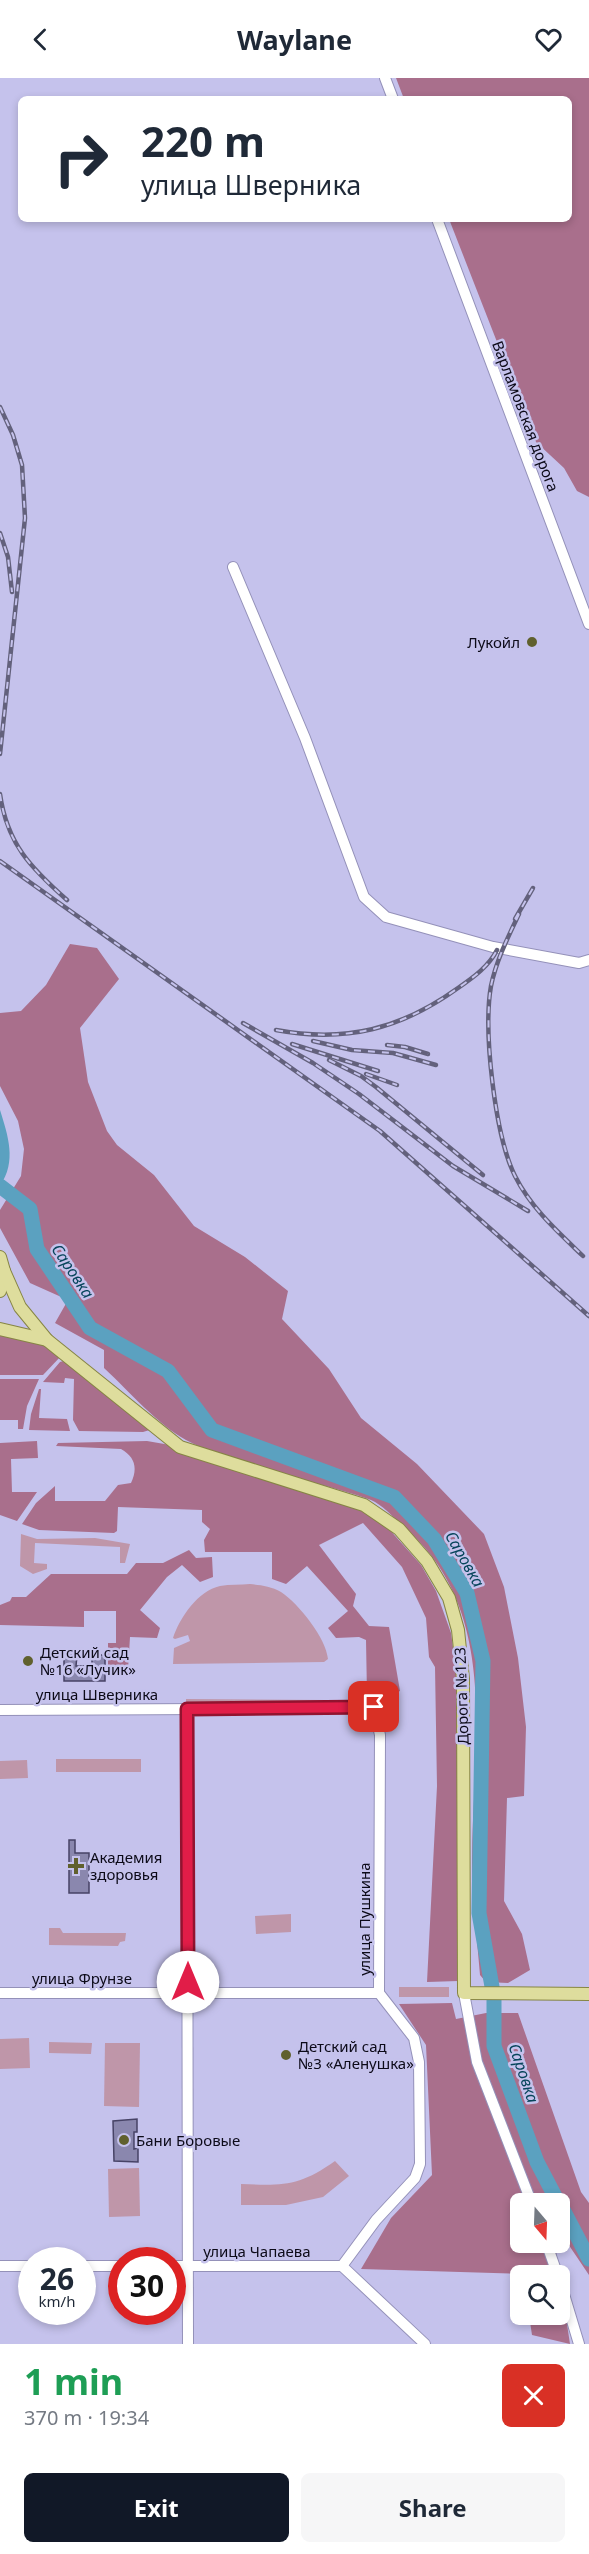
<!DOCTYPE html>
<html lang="en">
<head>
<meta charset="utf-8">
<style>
  :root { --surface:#fff; --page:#f6f6f7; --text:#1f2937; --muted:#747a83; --accent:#111827 }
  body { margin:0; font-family:"Noto Sans",sans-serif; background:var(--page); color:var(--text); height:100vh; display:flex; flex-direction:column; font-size:22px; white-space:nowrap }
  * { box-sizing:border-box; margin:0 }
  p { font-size:20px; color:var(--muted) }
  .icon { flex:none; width:33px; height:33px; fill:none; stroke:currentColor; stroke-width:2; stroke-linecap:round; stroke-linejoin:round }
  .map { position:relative; height:2266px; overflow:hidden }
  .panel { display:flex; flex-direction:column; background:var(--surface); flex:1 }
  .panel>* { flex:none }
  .guide { position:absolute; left:18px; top:18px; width:554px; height:126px; border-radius:9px; box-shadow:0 3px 9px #0003; background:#fff; color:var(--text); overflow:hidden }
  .needle { width:39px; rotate:161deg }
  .controls { position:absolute; left:510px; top:2115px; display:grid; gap:12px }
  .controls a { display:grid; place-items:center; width:60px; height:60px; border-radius:9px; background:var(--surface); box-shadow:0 3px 9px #0003; font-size:30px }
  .speed { position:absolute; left:18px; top:2169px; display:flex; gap:12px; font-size:30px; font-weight:700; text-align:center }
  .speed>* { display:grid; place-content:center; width:78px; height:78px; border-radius:50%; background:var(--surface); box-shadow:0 3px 9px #0003; line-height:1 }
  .speed small { font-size:15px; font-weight:400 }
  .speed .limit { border:9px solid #d22; background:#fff; color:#111 }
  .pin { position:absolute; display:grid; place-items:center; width:51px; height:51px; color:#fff; margin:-26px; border-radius:12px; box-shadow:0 3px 9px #0006 }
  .me { position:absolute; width:66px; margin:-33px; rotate:0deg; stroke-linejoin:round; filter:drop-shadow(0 0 4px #0008) }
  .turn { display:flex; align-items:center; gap:21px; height:126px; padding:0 24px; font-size:27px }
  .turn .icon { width:78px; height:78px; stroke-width:2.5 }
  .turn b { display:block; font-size:42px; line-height:51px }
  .round { display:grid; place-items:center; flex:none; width:63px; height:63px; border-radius:9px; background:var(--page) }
  .headline { display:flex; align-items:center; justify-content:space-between; height:102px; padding:0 24px }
  h1 { font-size:36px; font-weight:700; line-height:45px; color:#1e9e55 }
  .action { display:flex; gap:12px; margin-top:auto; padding:12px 24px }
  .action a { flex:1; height:69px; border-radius:9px; background:var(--accent); color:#fff; font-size:24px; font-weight:700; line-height:69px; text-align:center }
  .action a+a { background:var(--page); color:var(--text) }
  header { display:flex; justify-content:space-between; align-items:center; height:78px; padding:0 24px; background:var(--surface); font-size:27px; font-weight:700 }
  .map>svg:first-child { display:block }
</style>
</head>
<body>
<header><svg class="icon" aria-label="back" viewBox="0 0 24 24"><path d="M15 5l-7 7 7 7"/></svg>Waylane<svg class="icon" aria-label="heart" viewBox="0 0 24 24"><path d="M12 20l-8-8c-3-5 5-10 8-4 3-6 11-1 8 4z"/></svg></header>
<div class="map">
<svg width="589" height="2266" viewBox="0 0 589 2266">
  <rect width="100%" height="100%" fill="#c5c2ec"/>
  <g fill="#bf96a9">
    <polygon points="21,1456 37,1461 95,1460 130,1466 125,1485 120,1485 120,1469 35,1465 34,1485 47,1486 47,1491 33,1496 20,1488"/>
    <path d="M250 1506C260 1507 271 1508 281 1514 299 1526 326 1560 328 1581L324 1584 173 1586 174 1570 190 1563 188 1557 175 1561 173 1560C180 1539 198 1513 220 1508 230 1506 240 1507 250 1506Z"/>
    <polygon points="186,1621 327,1622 328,1625 186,1625"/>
    <rect x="56" y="1681" width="85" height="13"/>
    <polygon points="27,1682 28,1700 0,1701 0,1683"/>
    <polygon points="291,1836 291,1854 256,1856 255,1838"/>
    <polygon points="49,1850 60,1850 63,1855 126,1855 125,1863 120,1864 118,1868 49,1867"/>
    <rect x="399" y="1909" width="50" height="10"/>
    <polygon points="29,1960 30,1990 0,1991 0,1961"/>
    <polygon points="49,1964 92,1965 91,1976 49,1975"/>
    <polygon points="105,1965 140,1965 139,2029 104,2028"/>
    <path d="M335 2083 349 2098 323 2119 286 2127H241V2106C283 2108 300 2108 335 2083Z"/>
    <polygon points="139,2090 140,2138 109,2139 108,2091"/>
  </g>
  <g fill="#a96f8c">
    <polygon points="396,0 589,0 589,419 577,413 564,390 536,364 449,141 568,141 568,21 404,21"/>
    <path d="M70 866 97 870 119 901 80 950 88 1004 107 1053 117 1067 154 1097 194 1148 245 1179 288 1213 282 1241 329 1291 361 1340 417 1386 484 1456 504 1509 518 1580 526 1649 524 1718 507 1720 504 1823 522 1856 530 1892 508 1905 486 1904 480 1897C477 1859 472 1821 472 1784 472 1671 502 1535 406 1451 396 1442 383 1427 371 1422 313 1401 239 1390 186 1362 157 1346 129 1313 104 1290V1272L55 1245 68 1222 30 1205 0 1150V1132L21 1098 24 1071 18 1043 0 1008V935L21 933 46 907Z"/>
    <polygon points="0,1256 51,1268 62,1277 43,1297 0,1297"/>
    <polygon points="70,1281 153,1351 143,1354 79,1353 73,1342 74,1301 65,1300 64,1305 43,1304 60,1284"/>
    <polygon points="0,1301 39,1301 27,1328 23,1351 18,1351 18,1342 0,1342"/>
    <polygon points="39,1311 41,1311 39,1340 67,1341 70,1353 29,1352 31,1336"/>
    <polygon points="37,1363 38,1380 11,1381 12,1414 37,1414 17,1443 0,1437 0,1365"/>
    <path d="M147 1363 170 1367 361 1430 389 1451 421 1487 436 1513 451 1555 458 1605V1903L427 1904 437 1708 435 1589 429 1579 426 1540 402 1489 363 1445 319 1467 356 1516 353 1528 369 1548 389 1549 400 1613 373 1625V1621L367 1617 366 1562 359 1559 336 1560 328 1550 348 1533 307 1488 286 1506 272 1501V1474H205L204 1462 210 1451 202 1444V1432L118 1429 117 1453 114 1455 39 1452 22 1446 36 1425 55 1408V1423H105L118 1407 131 1405C138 1390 135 1379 121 1371L56 1368 58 1365Z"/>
    <polygon points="189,1472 196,1480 212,1479 213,1499 200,1504 182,1487 167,1499 140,1532 160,1550 157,1560 130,1559 128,1592 108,1593 108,1565 116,1565 116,1533 84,1533 84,1549 0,1547 0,1527 10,1523 12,1519 26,1519 51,1496 127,1496 136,1485 163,1485"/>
    <polygon points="452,1925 456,1941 486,1935 518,1935 581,2114 589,2125 589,2197 560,2154 560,2126 520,2126 520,2164 555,2165 559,2197 361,2191 391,2140 432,2097 426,1967 399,1926"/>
    <polygon points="560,2200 570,2266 532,2257 529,2237 560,2236"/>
  </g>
  <path fill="#5ba1c0" d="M0 1032C8 1058 17 1083 0 1108Z"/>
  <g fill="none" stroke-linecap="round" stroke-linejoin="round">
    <g stroke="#5ba1c0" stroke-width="15">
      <polyline points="0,1108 30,1131 37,1171 90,1250 168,1293 212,1352 394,1419 434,1461 467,1515 483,1583 479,1835 494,1920 494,1968 537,2084 559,2126"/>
      <polyline points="560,2126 589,2181"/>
    </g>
  </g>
  <g fill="#8a87ae" stroke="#474366" stroke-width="1.5">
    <polygon points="64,1577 77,1577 76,1588 92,1588 92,1577 105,1577 105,1603 64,1603"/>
    <polygon points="69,1762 75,1762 75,1775 89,1775 89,1815 69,1815"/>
    <polygon points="137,2041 137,2054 134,2054 134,2071 138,2070 138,2084 114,2083 113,2043"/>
  </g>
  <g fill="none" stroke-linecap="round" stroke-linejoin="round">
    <defs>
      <g id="minor">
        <polyline points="385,0 393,21"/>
        <polyline points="437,141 589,546"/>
        <polyline points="233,489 305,660 364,819 386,839 493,869 579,885 589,882"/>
        <polyline points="187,1631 188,2266"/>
        <polyline points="0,1632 374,1630 380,1657 379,1915 414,1960 419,1984 420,2086 415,2100 376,2142 342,2188"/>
        <polyline points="0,1915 379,1915"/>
        <polyline points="464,1915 477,1984 532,2126"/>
        <polyline points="546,2164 558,2198"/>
        <polyline points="0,2188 32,2188"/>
        <polyline points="82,2188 122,2188"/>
        <polyline points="172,2188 342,2188"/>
        <polyline points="342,2188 425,2266"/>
        <polyline points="560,2203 579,2266"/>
      </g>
      <g id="major">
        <polyline points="0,1179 4,1193 0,1213"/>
        <polyline points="4,1193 20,1229 47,1262 180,1369 364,1427 399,1451 427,1483 449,1520 458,1552 463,1601 464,1915 589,1916"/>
        <polyline points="0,1251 47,1262"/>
      </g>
    </defs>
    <use href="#minor" stroke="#9491b9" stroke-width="12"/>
    <use href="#major" stroke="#868544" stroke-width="14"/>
    <use href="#minor" stroke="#fff" stroke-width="10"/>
    <use href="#major" stroke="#dedd9d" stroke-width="12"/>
    <defs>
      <g id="rail">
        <polyline points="0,329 13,357 22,387 25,440 0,676"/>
        <polyline points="0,455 8,479 12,514"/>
        <path d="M0 716C7 766 31 790 67 822"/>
        <polyline points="0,783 380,1053 589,1238"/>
        <path d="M519 836C508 859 496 883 491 908 483 953 495 1058 515 1098 531 1130 558 1154 583 1178"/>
        <polyline points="515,841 533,810"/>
        <polyline points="243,945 313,985 359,1016 453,1088 528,1133"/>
        <path d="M276 952C346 965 401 951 458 910 474 899 489 888 497 872"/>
        <polyline points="313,963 352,972 393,975 436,987"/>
        <polyline points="292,966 378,993"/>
        <polyline points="387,967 405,969 428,976"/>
        <polyline points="329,982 361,998 376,1009 483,1097"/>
        <polyline points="366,996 397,1007"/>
      </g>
    </defs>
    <use href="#rail" stroke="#63617c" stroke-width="4.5"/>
    <use href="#rail" stroke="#c5c2ec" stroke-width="2" stroke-dasharray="7" stroke-linecap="butt"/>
  </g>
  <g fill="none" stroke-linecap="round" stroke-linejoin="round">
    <defs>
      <polyline id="route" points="188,1904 187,1631 374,1629"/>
    </defs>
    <use href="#route" stroke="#92132f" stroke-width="15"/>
    <use href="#route" stroke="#e11d48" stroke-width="10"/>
  </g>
  <g fill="#60602d" stroke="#c5c2ec" stroke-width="2">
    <circle cx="532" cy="564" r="6"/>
    <circle cx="28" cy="1583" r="6"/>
    <path d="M73 1779h6v6h6v6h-6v6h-6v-6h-6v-6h6z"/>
    <circle cx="286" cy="1977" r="6"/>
    <circle cx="124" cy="2062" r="6"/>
  </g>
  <g text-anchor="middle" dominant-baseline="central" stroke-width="5" stroke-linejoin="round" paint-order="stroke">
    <g font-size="15" fill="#0c0a18" stroke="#c5c2ec">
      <text transform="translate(526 338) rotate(69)">Варламовская дорога</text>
      <text x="97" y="1616">улица Шверника</text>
      <text transform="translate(461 1618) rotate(-92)">Дорога №123</text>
      <text transform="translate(364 1841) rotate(-90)">улица Пушкина</text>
      <text x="82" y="1900">улица Фрунзе</text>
      <text x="257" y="2173">улица Чапаева</text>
    </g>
    <g font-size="15" fill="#0c0a18" stroke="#c5c2ec" text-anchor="start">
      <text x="520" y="564" text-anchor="end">Лукойл</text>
      <text x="40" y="1574">Детский сад<tspan x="40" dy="17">№16 «Лучик»</tspan></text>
      <text x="90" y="1779">Академия<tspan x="90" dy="17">здоровья</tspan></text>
      <text x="298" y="1968">Детский сад<tspan x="298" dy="17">№3 «Аленушка»</tspan></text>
      <text x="136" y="2062">Бани Боровые</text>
    </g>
    <g font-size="16" font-style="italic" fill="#07455b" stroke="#c5c2ec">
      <text transform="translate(73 1193) rotate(56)">Саровка</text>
      <text transform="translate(465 1481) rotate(60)">Саровка</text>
      <text transform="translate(524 1995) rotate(71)">Саровка</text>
    </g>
  </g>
</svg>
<div class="controls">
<a><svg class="needle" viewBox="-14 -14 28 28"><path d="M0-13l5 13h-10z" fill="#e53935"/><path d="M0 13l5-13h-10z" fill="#747a83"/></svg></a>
<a><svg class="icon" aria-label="search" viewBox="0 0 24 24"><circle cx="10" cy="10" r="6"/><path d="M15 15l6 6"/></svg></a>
</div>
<div class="speed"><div>26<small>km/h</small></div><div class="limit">30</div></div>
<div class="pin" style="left:374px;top:1629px;background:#d93025"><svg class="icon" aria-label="arrive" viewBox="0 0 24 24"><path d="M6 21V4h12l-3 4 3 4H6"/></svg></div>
<svg class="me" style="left:188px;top:1904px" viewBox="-20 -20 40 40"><circle r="19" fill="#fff"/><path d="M0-13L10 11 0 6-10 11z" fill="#e11d48"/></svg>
<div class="guide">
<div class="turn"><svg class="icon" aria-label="right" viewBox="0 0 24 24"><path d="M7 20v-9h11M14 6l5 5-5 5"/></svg><div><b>220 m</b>улица Шверника</div></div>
</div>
</div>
<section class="panel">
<div class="headline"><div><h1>1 min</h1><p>370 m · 19:34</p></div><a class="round" style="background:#d93025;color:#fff"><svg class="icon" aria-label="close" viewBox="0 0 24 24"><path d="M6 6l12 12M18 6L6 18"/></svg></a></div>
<div class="action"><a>Exit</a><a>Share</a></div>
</section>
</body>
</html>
